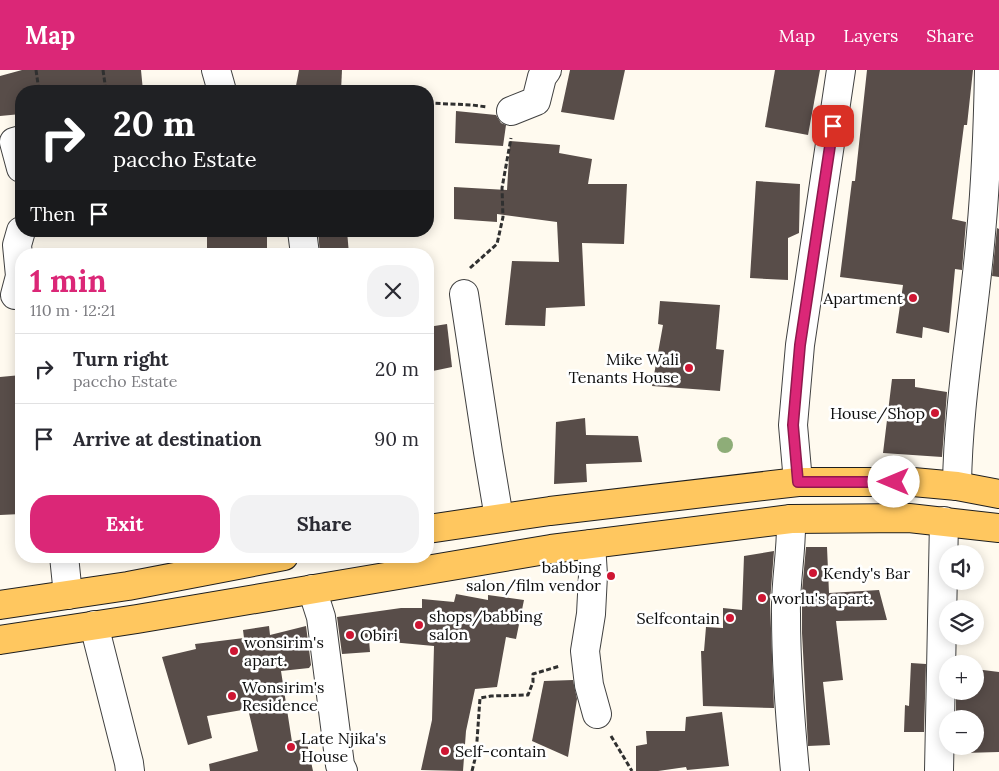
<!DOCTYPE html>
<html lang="en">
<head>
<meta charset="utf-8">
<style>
  :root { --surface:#fff; --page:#f2f2f3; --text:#2b2b33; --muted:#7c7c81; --line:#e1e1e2; --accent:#db2777 }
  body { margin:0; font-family:Lora,serif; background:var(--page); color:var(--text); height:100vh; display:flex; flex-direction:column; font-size:19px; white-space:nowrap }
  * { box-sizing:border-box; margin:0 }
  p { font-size:16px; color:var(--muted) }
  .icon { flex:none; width:28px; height:28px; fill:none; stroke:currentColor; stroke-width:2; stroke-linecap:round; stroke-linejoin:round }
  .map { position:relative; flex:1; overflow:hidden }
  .panel { position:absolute; left:15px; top:178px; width:419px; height:315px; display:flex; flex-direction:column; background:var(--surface); border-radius:20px; box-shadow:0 2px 12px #0003 }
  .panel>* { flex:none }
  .banner { position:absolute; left:15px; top:15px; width:419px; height:152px; border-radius:20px; box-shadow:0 2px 12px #0003; background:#202124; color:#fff; overflow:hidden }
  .buttons { position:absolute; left:939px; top:475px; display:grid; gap:10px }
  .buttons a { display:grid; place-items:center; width:45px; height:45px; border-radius:50%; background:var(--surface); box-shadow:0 2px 12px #0003; font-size:25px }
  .pin { position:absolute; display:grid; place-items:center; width:42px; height:42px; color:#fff; margin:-21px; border-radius:10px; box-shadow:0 2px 8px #0006 }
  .me { position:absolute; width:55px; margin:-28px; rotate:270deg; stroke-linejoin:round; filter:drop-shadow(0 0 4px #0008) }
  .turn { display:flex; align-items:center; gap:18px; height:105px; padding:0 15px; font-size:22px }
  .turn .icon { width:65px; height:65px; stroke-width:2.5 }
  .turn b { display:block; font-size:35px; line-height:42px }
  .then { display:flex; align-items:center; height:48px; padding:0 15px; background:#0003; gap:10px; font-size:19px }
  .round { display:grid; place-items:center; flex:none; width:52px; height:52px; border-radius:20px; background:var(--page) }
  .head { display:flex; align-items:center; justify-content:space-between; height:85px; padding:0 15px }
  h1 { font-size:30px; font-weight:800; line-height:38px; color:var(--accent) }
  .primary-button { display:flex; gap:10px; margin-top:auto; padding:10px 15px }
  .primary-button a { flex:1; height:58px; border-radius:20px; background:var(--accent); color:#fff; font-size:20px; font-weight:800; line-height:58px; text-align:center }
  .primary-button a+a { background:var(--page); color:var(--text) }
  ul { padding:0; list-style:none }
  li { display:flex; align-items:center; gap:15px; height:70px; padding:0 15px; border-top:1px solid var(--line) }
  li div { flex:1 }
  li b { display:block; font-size:19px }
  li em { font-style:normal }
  header { display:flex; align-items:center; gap:30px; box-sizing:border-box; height:70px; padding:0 25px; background:var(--accent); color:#fff }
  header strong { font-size:24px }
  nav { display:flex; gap:28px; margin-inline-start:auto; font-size:18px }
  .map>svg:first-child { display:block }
</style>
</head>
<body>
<header>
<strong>Map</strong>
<nav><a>Map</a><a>Layers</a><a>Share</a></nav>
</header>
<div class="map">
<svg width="999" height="701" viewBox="0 0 999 701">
  <rect width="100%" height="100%" fill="#fffaef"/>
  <g fill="#584d49">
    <polygon points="22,0 141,0 143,21 21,21 21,44 0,46 0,6"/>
    <polygon points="299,0 342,0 341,21 295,21"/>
    <polygon points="570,0 625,0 614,50 561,42"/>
    <polygon points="775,0 820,0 808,65 765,57"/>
    <polygon points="867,0 973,0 967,55 964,55 952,149 966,152 962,200 955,199 949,263 923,257 922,268 896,263 903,215 840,207 852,111 855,111"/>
    <polygon points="456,41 496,45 501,53 506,55 503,76 455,73"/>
    <polygon points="510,71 560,75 559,83 592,89 588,114 627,114 624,174 582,173 585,236 546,238 545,256 505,255 512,191 559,192 557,152 497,144 497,152 454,149 454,117 507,120"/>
    <polygon points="756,111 800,114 799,163 788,168 788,210 750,208"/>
    <polygon points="997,158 999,159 999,207 992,206"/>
    <rect x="207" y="161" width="60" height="23"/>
    <polygon points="318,161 347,161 349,184 320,184"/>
    <polygon points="660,231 720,235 716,279 724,280 720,321 652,316 663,255 658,254"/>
    <polygon points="447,254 452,297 428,302 428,257"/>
    <polygon points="21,305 21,378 20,378 21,444 0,445 0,307"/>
    <polygon points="892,309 915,309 915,317 947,322 942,387 883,383"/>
    <polygon points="585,348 586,365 638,366 642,392 586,394 587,412 554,414 556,352"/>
    <polygon points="806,477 827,477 829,523 879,520 887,550 836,551 843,610 823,612 830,675 808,676 802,563 802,521"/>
    <polygon points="774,481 770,532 774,638 703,636 701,581 704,581 706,557 723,558 723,538 742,540 744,486"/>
    <polygon points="456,524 488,530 488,525 524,530 516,569 506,567 497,617 475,619 466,661 463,701 421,700 432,650 434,576 369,570 370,582 342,584 337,547 401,538 422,538 422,529 454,532"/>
    <polygon points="269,556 270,565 306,556 311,595 309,598 281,601 292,672 306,668 313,701 210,701 209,694 258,681 248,639 207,646 212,668 188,675 162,587 196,579 195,574 244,568 243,560"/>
    <polygon points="911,593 926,594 924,662 904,662 905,635 909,636"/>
    <polygon points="975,599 999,602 999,682 963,683 963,676 975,676 975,649 956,649 956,621 975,621"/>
    <polygon points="573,610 577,629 568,687 532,671 544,611"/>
    <polygon points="722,642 729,696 687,700 686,697 658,701 636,701 636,676 647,674 646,661 685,661 686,647"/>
  </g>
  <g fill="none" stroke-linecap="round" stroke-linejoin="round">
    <defs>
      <g id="minor">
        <polyline points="216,0 222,21"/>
        <polyline points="511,41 536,31 542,7 547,0"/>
        <polyline points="21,70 14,72 21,98"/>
        <polyline points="302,161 305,184"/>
        <polyline points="464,224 488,382 499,448"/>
        <polyline points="15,225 20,206 17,175 21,161"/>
        <polyline points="798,412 793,355 800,275 841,0"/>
        <path d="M957 416C958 332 974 248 981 163 986 109 988 54 989 0"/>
        <path d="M791 449C792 481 785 512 786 544 786 596 790 649 795 701"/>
        <polyline points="591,474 593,505 591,544 585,581 589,615 597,644"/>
        <polyline points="64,486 68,525"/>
        <polyline points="312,519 321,547 340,695 343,701"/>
        <polyline points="94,555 129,693 130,701"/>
        <polyline points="939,701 944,451"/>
      </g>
      <g id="major">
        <polyline points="428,459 550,441 798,412 913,412 957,416 999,424"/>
        <polyline points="0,535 128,516 284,486"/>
        <polyline points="0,570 137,549 551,479 791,449 909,448 999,458"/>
      </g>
    </defs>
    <use href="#minor" stroke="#414141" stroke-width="30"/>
    <use href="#major" stroke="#1f1f1f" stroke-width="30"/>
    <g stroke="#303030" stroke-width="3" stroke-dasharray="5 2.5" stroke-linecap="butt">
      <polyline points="36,0 39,21"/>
      <polyline points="103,0 106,21"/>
      <polyline points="428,33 472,35 487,37"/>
      <polyline points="470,198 497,174 503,147 502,118 511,68"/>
      <polyline points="611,666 632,701"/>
      <polyline points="472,701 476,685 480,628 491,626 528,625 533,612 533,604 560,596"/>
    </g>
    <use href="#minor" stroke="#fff" stroke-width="28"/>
    <use href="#major" stroke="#ffc75f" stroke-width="28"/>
  </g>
  <circle fill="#8ead78" cx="725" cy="375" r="8"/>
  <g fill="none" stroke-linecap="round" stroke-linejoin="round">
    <defs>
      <polyline id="route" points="833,56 800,275 793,355 798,412 894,412"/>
    </defs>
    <use href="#route" stroke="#8e194d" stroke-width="12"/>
    <use href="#route" stroke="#db2777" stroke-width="9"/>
  </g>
  <g fill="#ce1633" stroke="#fff" stroke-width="2">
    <circle cx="913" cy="228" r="5"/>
    <circle cx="689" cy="298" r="5"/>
    <circle cx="935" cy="343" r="5"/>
    <circle cx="813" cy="503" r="5"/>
    <circle cx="611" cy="506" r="5"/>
    <circle cx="762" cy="528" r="5"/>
    <circle cx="730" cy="548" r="5"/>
    <circle cx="419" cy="555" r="5"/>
    <circle cx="350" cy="565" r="5"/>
    <circle cx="234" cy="581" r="5"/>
    <circle cx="232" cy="626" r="5"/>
    <circle cx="291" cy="677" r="5"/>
    <circle cx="445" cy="681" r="5"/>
  </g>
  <g text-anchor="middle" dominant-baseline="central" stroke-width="5" stroke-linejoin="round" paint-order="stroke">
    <g font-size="16" fill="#0e0e0e" stroke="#fff" text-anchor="start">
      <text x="903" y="228" text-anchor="end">Apartment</text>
      <text x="679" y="289" text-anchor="end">Mike Wali<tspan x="679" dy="18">Tenants House</tspan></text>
      <text x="925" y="343" text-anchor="end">House/Shop</text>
      <text x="601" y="497" text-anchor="end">babbing<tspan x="601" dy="18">salon/film vendor</tspan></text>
      <text x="823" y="503">Kendy's Bar</text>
      <text x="772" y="528">worlu's apart.</text>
      <text x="429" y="546">shops/babbing<tspan x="429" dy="18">salon</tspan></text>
      <text x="720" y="548" text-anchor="end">Selfcontain</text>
      <text x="360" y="565">Obiri</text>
      <text x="244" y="572">wonsirim's<tspan x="244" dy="18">apart.</tspan></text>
      <text x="242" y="617">Wonsirim's<tspan x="242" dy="18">Residence</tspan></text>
      <text x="301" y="668">Late Njika's<tspan x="301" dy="18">House</tspan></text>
      <text x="455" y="681">Self-contain</text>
    </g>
  </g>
</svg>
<div class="buttons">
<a><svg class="icon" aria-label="sound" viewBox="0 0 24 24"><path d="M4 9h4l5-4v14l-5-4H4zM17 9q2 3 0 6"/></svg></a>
<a><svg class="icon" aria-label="layers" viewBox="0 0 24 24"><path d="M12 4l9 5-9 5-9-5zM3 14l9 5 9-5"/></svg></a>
<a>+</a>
<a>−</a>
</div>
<div class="pin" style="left:833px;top:56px;background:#d93025"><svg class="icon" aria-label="arrive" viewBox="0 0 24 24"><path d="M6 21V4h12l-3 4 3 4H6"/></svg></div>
<svg class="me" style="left:894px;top:412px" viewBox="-20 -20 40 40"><circle r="19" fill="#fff"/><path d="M0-13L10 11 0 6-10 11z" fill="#db2777"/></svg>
<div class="banner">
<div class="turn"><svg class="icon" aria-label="right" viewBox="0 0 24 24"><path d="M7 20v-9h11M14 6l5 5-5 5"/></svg><div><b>20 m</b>paccho Estate</div></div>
<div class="then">Then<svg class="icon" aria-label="arrive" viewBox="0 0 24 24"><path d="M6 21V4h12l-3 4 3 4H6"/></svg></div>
</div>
<section class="panel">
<div class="head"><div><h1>1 min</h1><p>110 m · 12:21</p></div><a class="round"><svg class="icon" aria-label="close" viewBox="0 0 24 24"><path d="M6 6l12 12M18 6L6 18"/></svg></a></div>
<ul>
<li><svg class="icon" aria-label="right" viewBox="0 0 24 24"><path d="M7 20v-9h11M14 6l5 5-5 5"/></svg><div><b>Turn right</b><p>paccho Estate</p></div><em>20 m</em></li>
<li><svg class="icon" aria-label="arrive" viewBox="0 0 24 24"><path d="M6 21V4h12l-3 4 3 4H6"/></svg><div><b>Arrive at destination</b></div><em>90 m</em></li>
</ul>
<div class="primary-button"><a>Exit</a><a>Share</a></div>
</section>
</div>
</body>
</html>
